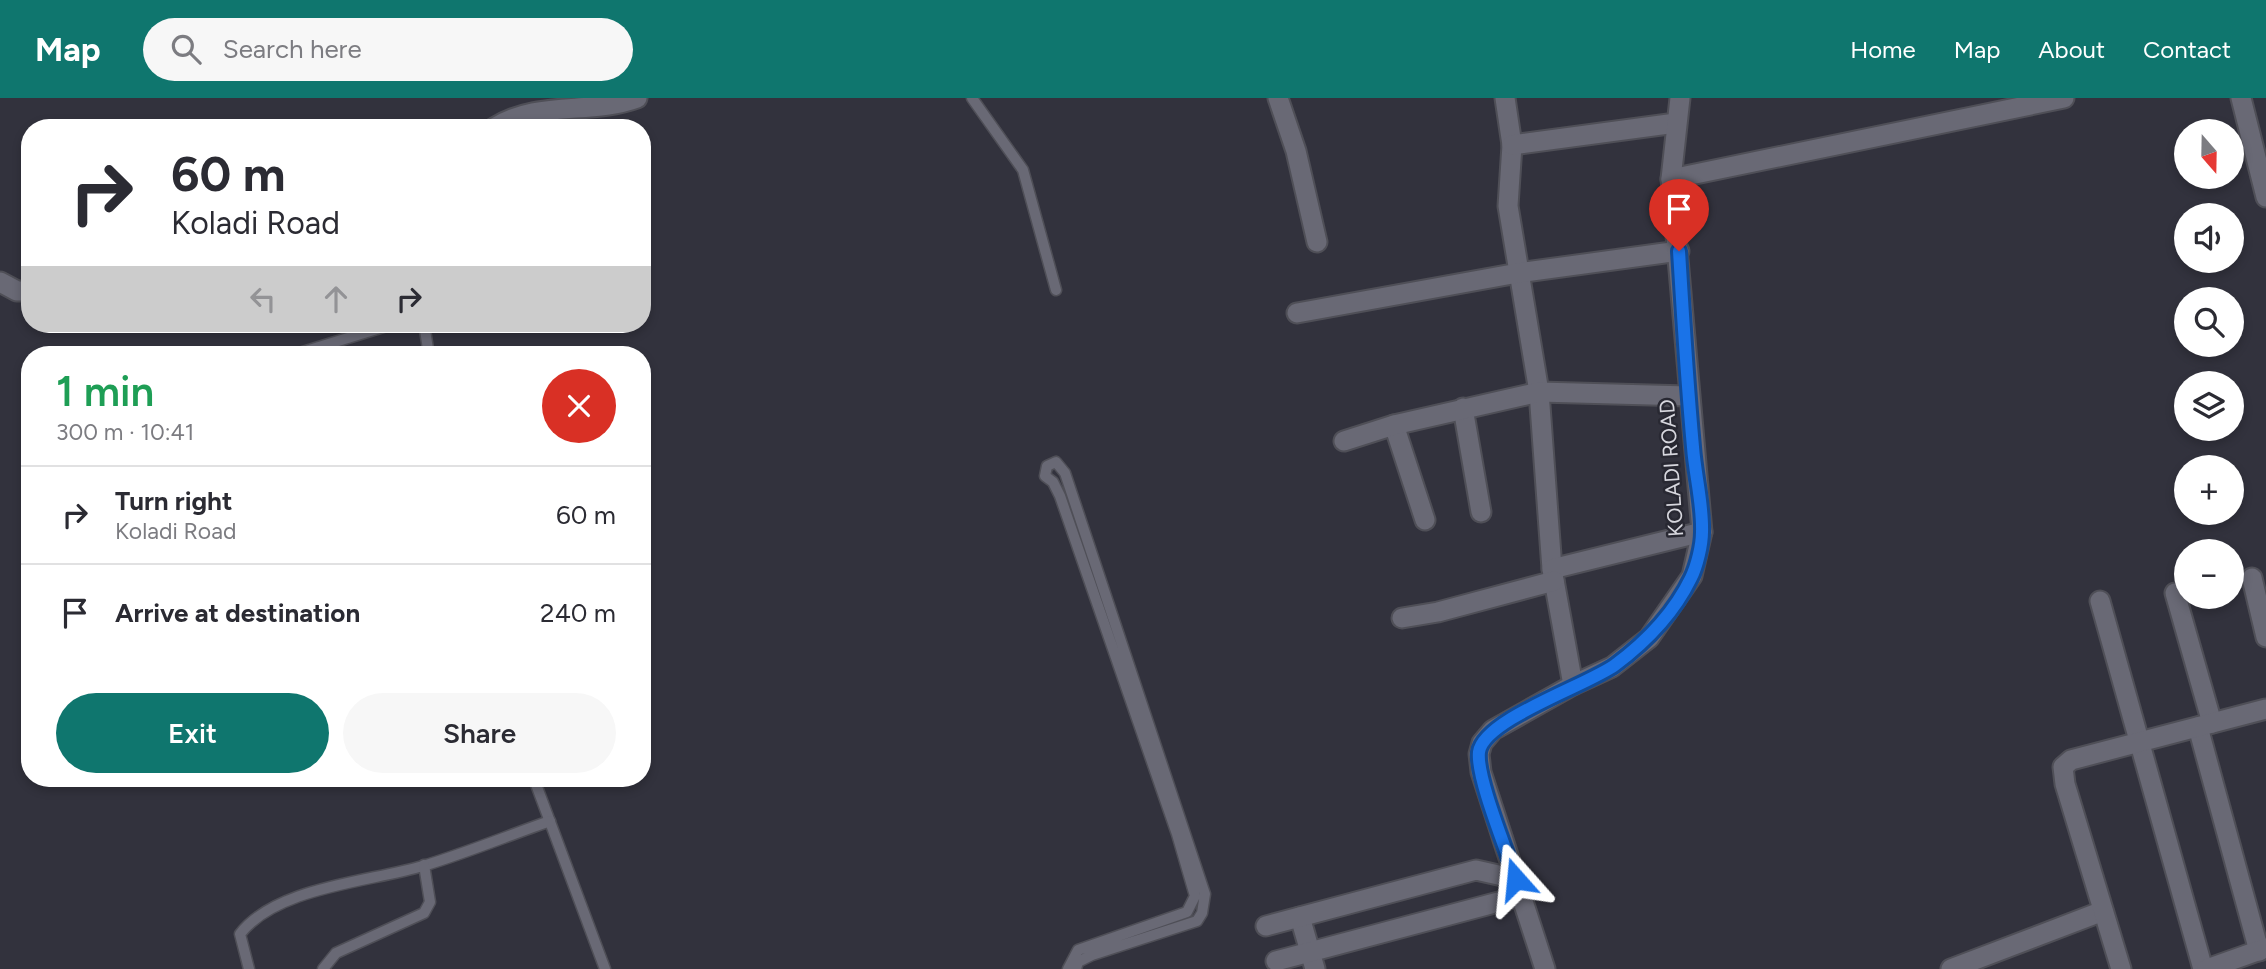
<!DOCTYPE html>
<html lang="en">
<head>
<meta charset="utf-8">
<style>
  :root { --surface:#fff; --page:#f7f7f7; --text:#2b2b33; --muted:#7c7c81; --line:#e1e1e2; --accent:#0f766e }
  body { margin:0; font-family:Figtree,sans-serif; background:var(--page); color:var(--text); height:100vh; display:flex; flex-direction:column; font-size:26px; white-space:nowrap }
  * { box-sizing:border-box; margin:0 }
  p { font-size:23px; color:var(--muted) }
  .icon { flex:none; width:38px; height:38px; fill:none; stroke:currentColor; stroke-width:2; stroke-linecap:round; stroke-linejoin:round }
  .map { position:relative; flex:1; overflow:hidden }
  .drawer { position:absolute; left:21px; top:248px; width:630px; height:441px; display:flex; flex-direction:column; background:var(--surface); border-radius:28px; box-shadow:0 4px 10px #0003 }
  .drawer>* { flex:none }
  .hud { position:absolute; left:21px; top:21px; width:630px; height:214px; border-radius:28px; box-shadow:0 4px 10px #0003; background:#fff; color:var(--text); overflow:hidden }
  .needle { width:46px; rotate:160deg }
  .tools { position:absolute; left:2174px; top:21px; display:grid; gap:14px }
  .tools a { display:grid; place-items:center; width:70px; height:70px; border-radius:50%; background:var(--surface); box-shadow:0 4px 10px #0003; font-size:35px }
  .pin { position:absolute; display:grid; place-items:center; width:60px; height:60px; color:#fff; margin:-72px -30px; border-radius:50% 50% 50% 0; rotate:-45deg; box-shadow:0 0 7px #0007 }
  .pin .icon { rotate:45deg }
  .me { position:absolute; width:77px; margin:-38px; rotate:342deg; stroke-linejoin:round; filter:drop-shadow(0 0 5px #0008) }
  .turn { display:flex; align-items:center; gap:24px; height:147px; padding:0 35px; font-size:32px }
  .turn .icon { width:91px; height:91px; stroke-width:2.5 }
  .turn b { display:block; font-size:49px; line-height:60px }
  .lanes { display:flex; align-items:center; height:66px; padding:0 35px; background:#0003; justify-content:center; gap:35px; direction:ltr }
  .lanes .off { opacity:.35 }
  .round { display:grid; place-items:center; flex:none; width:74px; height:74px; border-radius:37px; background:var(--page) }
  .overview { display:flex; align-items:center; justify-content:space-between; height:119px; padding:0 35px }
  h1 { font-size:42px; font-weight:600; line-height:52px; color:#1e9e55 }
  .cta { display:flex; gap:14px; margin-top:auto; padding:14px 35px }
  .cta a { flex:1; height:80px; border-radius:42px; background:var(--accent); color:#fff; font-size:28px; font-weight:600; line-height:80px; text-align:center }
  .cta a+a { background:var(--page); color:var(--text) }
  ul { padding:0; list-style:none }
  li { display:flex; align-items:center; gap:21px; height:98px; padding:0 35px; border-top:2px solid var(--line) }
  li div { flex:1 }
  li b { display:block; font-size:26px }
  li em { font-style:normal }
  header { display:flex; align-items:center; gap:42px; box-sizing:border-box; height:98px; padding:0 35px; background:var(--accent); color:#fff }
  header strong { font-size:33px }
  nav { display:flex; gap:38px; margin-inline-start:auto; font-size:24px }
  .search { width:490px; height:63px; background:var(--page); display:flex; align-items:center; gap:18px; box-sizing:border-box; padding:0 24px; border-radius:38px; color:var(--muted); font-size:26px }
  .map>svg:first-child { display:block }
</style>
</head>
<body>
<header>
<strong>Map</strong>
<div class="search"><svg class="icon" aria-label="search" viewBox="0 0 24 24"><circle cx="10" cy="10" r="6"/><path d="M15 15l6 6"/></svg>Search here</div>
<nav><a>Home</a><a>Map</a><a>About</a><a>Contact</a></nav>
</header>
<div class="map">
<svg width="2266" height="871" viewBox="0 0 2266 871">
  <rect width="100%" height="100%" fill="#32323d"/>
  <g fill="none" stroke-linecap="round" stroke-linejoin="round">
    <defs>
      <g id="service">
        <polyline points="972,0 1023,72 1056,192"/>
        <polyline points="424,226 429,257"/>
        <polyline points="293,257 393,226"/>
        <polyline points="534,681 605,871"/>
        <path d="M249 871 240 836C276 789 369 784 423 768 466 755 507 738 550 723"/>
        <polyline points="323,871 336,855 424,815 430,804 424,767"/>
        <polyline points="1068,871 1078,852 1187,814 1195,798 1177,736 1060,398 1053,384 1045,378 1047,368 1056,364 1065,375 1205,796 1202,815 1197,823 1092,857 1078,864 1076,871"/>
      </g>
      <g id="minor">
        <polyline points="1278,0 1296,53 1317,144"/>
        <polyline points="1505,0 1512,47 1508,108 1539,294 1552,471 1573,587"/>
        <path d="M494 30C537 2 591 17 637 0"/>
        <polyline points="1512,47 1676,25"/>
        <polyline points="0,184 17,193 30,193"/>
        <polyline points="1297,215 1518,175 1679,153"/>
        <polyline points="1463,310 1481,414"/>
        <polyline points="1394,327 1425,422"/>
        <polyline points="1344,343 1394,327 1539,294 1688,298"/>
        <polyline points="1552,471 1702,434"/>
        <polyline points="2252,480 2266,539"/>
        <polyline points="2175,495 2212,625"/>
        <polyline points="2100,503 2203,871"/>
        <polyline points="1402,520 1438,514 1554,483"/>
        <polyline points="2198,629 2259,853"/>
        <polyline points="1300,819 1315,871"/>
        <polyline points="1266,828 1476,772 1516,781"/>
        <polyline points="1276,863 1521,798"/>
        <polyline points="1951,871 2103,813"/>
        <polyline points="2121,871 2065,686 2063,669 2071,662 2266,611"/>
        <polyline points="2207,871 2266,850"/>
      </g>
      <g id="tertiary">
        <polyline points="1671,81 2064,0"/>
        <polyline points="1545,871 1481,674 1479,656 1482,645 1493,632 1573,587 1612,569 1649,540 1692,478 1702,434 1671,81 1680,0"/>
      </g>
      <polyline id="secondary" points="2241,0 2266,99"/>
    </defs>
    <use href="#service" stroke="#4f4f57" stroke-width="13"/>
    <use href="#minor" stroke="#4f4f57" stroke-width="23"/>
    <use href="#tertiary" stroke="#4f4f57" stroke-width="23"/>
    <use href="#secondary" stroke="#4f4f57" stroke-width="23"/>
    <use href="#service" stroke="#696975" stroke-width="10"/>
    <use href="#minor" stroke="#696975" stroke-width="19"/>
    <use href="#tertiary" stroke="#696975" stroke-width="19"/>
    <use href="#secondary" stroke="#696975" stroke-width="19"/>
  </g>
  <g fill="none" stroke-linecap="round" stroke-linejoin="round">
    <defs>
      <path id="route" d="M1516 781C1507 753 1476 679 1479 654 1484 621 1588 587 1615 567 1646 544 1674 515 1691 480 1697 468 1702 447 1702 434 1703 406 1695 377 1693 349 1687 284 1683 219 1679 153"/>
    </defs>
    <use href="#route" stroke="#114b97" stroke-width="18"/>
    <use href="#route" stroke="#1a73e8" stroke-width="12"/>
  </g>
  <g text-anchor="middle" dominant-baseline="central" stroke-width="5" stroke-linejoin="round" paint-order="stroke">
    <g font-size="21" fill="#d7d7de" stroke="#282832">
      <text transform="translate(1671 370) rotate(-94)">KOLADI ROAD</text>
    </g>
  </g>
</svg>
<div class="tools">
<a><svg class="needle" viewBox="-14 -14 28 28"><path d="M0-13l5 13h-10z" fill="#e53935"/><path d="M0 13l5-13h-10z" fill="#7c7c81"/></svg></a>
<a><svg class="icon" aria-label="sound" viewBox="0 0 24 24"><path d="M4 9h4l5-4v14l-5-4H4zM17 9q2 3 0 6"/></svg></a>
<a><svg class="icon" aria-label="search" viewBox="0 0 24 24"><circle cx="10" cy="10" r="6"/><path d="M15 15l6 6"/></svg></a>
<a><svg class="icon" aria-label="layers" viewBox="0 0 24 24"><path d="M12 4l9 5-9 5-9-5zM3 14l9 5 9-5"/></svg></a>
<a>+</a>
<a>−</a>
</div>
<div class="pin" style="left:1679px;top:153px;background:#d93025"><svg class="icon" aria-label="arrive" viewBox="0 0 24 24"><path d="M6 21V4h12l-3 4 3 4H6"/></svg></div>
<svg class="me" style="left:1516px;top:781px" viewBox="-20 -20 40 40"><path d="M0-17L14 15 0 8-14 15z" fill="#1a73e8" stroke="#fff" stroke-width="4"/></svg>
<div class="hud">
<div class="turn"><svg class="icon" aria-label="right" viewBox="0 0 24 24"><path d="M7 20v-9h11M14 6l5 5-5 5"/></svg><div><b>60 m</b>Koladi Road</div></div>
<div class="lanes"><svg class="icon off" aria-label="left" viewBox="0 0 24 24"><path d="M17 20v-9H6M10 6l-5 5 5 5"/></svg><svg class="icon off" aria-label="ahead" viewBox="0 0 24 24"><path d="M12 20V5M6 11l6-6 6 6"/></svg><svg class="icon" aria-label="right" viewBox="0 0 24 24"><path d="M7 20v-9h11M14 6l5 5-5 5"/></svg></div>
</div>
<section class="drawer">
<div class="overview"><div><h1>1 min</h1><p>300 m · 10:41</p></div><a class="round" style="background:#d93025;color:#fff"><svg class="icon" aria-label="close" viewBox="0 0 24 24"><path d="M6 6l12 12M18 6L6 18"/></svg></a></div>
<ul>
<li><svg class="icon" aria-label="right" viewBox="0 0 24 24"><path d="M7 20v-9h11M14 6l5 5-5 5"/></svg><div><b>Turn right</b><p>Koladi Road</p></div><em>60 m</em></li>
<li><svg class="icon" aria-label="arrive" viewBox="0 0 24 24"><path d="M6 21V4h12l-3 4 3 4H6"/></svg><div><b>Arrive at destination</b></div><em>240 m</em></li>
</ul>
<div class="cta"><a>Exit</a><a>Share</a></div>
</section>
</div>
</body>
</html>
